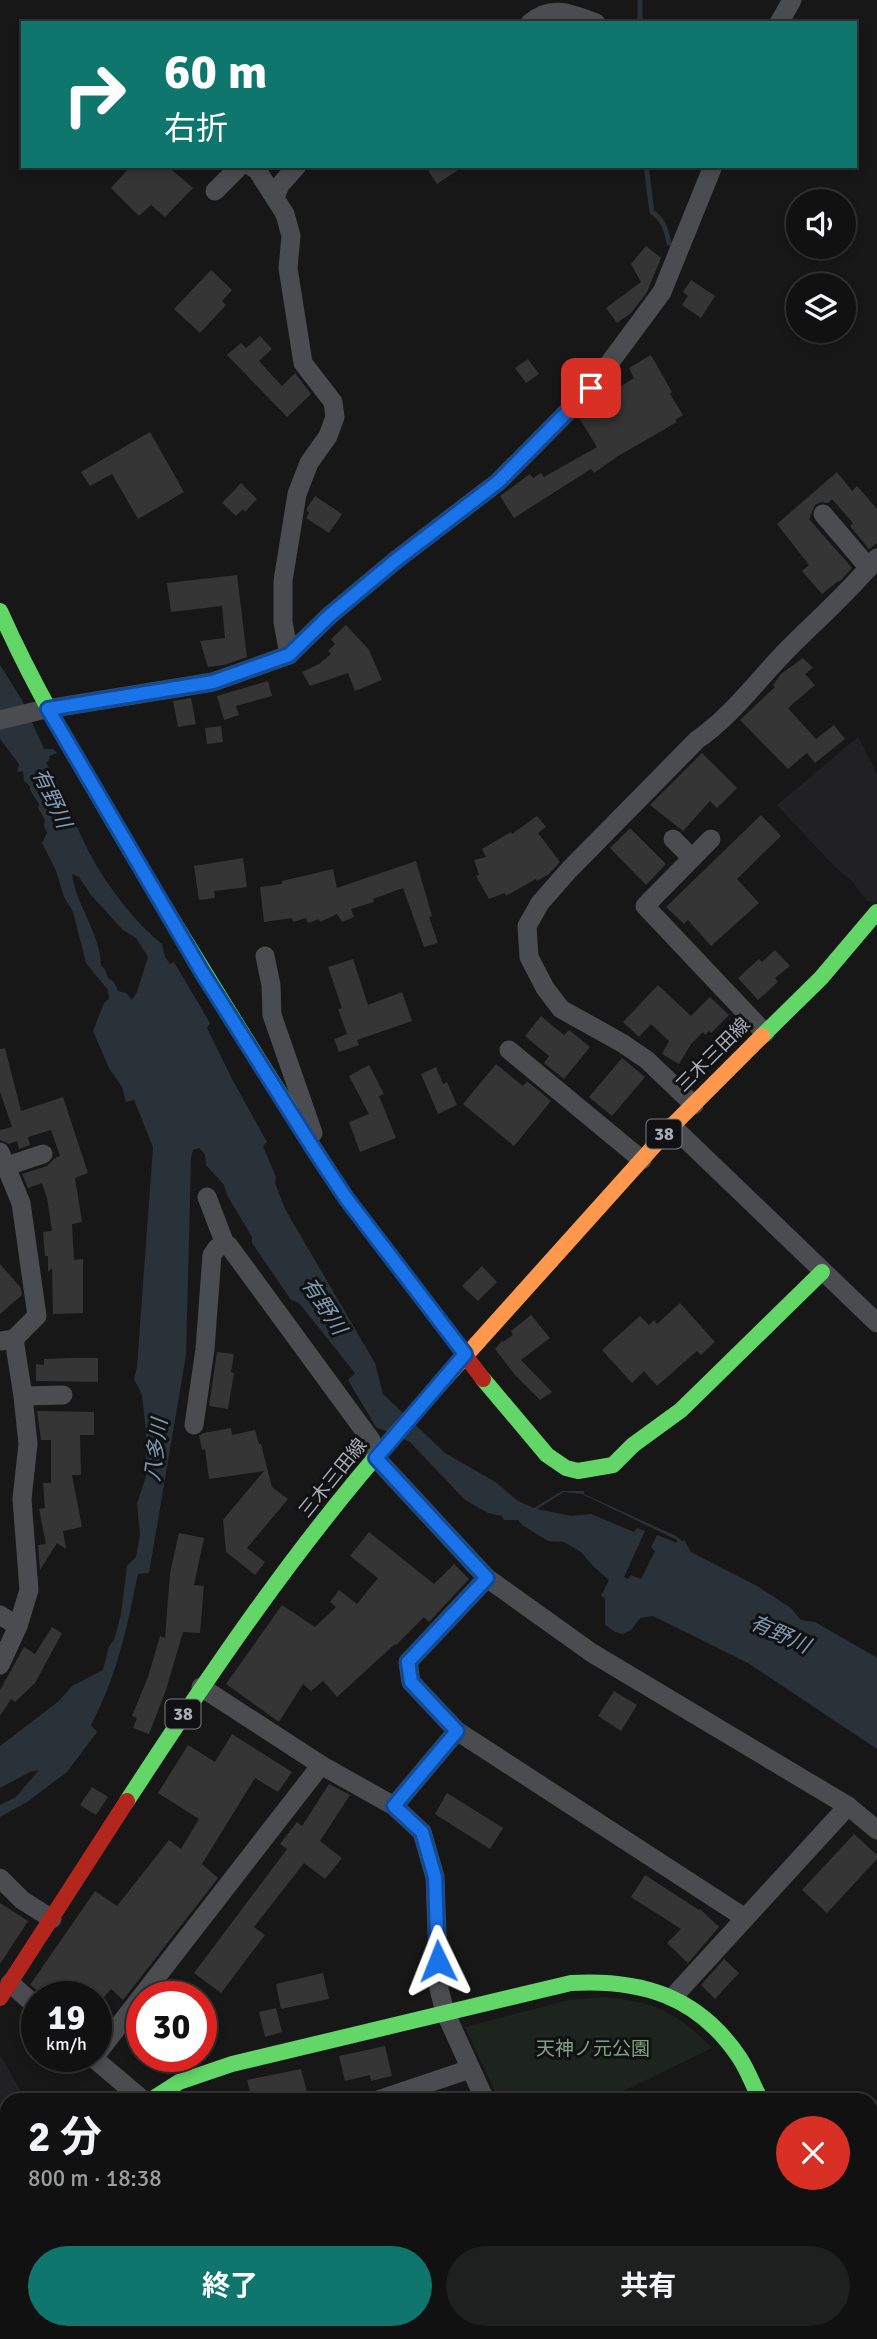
<!DOCTYPE html>
<html lang="ja">
<head>
<meta charset="utf-8">
<style>
  :root { --surface:#111; --page:#1e1f1f; --text:#f1f3f6; --muted:#9c9d9f; --line:#303131; --accent:#0f766e }
  body { margin:0; font-family:Signika,"Noto Sans JP",sans-serif; background:var(--page); color:var(--text); height:100vh; display:flex; flex-direction:column; font-size:26px; white-space:nowrap }
  * { box-sizing:border-box; margin:0 }
  p { font-size:23px; color:var(--muted) }
  .icon { flex:none; width:38px; height:38px; fill:none; stroke:currentColor; stroke-width:2; stroke-linecap:round; stroke-linejoin:round }
  .map { position:relative; flex:1; overflow:hidden }
  .panel { position:absolute; left:0px; top:2093px; width:878px; height:247px; display:flex; flex-direction:column; background:var(--surface); border-radius:21px 21px 0 0; box-shadow:0 4px 10px #0003,0 0 0 2px var(--line) }
  .panel>* { flex:none }
  .hud { position:absolute; left:21px; top:21px; width:836px; height:147px; border-radius:0px; box-shadow:0 4px 10px #0003,0 0 0 2px var(--line); background:#0f766e; color:#fff; overflow:hidden }
  .tools { position:absolute; left:786px; top:189px; display:grid; gap:14px }
  .tools a { display:grid; place-items:center; width:70px; height:70px; border-radius:50%; background:var(--surface); box-shadow:0 4px 10px #0003,0 0 0 2px var(--line); font-size:35px }
  .speed { position:absolute; left:21px; top:1981px; display:flex; gap:14px; font-size:35px; font-weight:700; text-align:center }
  .speed>* { display:grid; place-content:center; width:91px; height:91px; border-radius:50%; background:var(--surface); box-shadow:0 4px 10px #0003,0 0 0 2px var(--line); line-height:1 }
  .speed small { font-size:18px; font-weight:400 }
  .speed .limit { border:10px solid #d22; background:#fff; color:#111 }
  .pin { position:absolute; display:grid; place-items:center; width:60px; height:60px; color:#fff; margin:-30px; border-radius:14px; box-shadow:0 4px 10px #0006 }
  .me { position:absolute; width:77px; margin:-38px; rotate:358deg; stroke-linejoin:round; filter:drop-shadow(0 0 5px #0008) }
  .turn { display:flex; align-items:center; gap:24px; height:147px; padding:0 28px; font-size:32px }
  .turn .icon { width:91px; height:91px; stroke-width:2.5 }
  .turn b { display:block; font-size:49px; line-height:60px }
  .round { display:grid; place-items:center; flex:none; width:74px; height:74px; border-radius:37px; background:var(--page) }
  .head { display:flex; align-items:center; justify-content:space-between; height:119px; padding:0 28px }
  h1 { font-size:42px; font-weight:700; line-height:52px }
  .button { display:flex; gap:14px; margin-top:auto; padding:14px 28px }
  .button a { flex:1; height:80px; border-radius:42px; background:var(--accent); color:#fff; font-size:28px; font-weight:700; line-height:80px; text-align:center }
  .button a+a { background:var(--page); color:var(--text) }
  .map>svg:first-child { display:block }
</style>
</head>
<body>
<div class="map">
<svg width="877" height="2339" viewBox="0 0 877 2339">
  <rect width="100%" height="100%" fill="#171717"/>
  <g fill="#212123">
    <polygon points="858,737 877,774 877,900 875,903 866,900 852,881 835,867 777,805"/>
    <polygon points="0,2055 26,2100 7,2100 7,2289 0,2276"/>
    <polygon points="32,2333 141,2333 143,2339 35,2339"/>
    <polygon points="184,2333 303,2333 305,2339 186,2339"/>
  </g>
  <path fill="#1d241e" d="M603 1997C655 2002 674 2010 712 2048L605 2100H499L465 2027 569 2000Z"/>
  <path fill="#2a3239" fill-rule="evenodd" d="M0 665 22 700 44 749H53L57 753 49 756 50 759 46 763C63 789 72 818 86 846 101 878 134 922 162 944L165 957 170 964 174 962 210 1023 207 1028 232 1079 267 1142 263 1146 276 1177 275 1183 285 1209 375 1363 383 1394 445 1453 497 1483 518 1501 534 1508 562 1491H584V1494L676 1536 682 1541 684 1540 691 1552 757 1586 791 1608 801 1620 815 1622 874 1656 877 1658V1749L748 1663 653 1616 640 1618 631 1630 623 1634 615 1632 605 1625V1598L601 1596 609 1580 593 1566 581 1552 564 1542 548 1541 522 1525 518 1520H504L502 1516 488 1513 465 1500 410 1442 376 1427 348 1380 355 1373 299 1303 291 1300 252 1243V1237L227 1195 224 1185 206 1165 205 1154 199 1148 193 1150 191 1158 186 1355 149 1573 138 1574C127 1628 117 1676 91 1725L97 1732 67 1772 27 1802 0 1817V1805L16 1797 39 1770 30 1772 0 1788V1746L59 1701 72 1686 103 1670 109 1646 114 1640 121 1614 127 1566 136 1557 140 1535 137 1504 146 1476V1431L142 1395 134 1379 137 1367 153 1147 134 1100 126 1102 122 1087 109 1068 93 1031 104 1003 109 999 108 990 86 963 73 912 64 897 56 871 42 843 47 833 44 826 45 820 38 808 39 804 30 790V786L24 781 23 771 17 772 19 764 0 739ZM72 874 79 877 91 895 123 930 136 938 148 957 137 992 132 1000 126 993 118 991 114 982 108 978 105 969 101 966C101 934 76 906 72 874ZM564 1492 582 1494 677 1540V1543L657 1535 651 1547 655 1551 641 1579 631 1575 628 1579 624 1577 645 1531 637 1528 634 1532 591 1514 571 1516 537 1509Z"/>
  <g fill="none" stroke-linecap="round" stroke-linejoin="round">
    <g stroke="#2a3239" stroke-width="5">
      <polyline points="640,0 640,21"/>
      <path d="M646 166 652 212C664 220 666 230 669 243"/>
    </g>
  </g>
  <g fill="#353536">
    <polygon points="131,166 167,166 193,188 165,217 151,205 139,216 111,188"/>
    <polygon points="425,166 464,166 437,184"/>
    <polygon points="646,246 661,258 647,292 631,313 617,323 606,308 641,282 631,264"/>
    <polygon points="211,270 232,290 222,301 226,305 200,333 174,309"/>
    <polygon points="691,280 715,296 701,318 682,305 688,296 683,292"/>
    <polygon points="260,336 272,349 259,361 282,386 295,373 311,394 287,417 227,355 241,343 246,348"/>
    <polygon points="651,355 672,392 670,394 683,415 675,420 677,422 618,456 594,473 591,469 514,518 500,496 530,474 533,478 541,473 544,477 597,447 579,418 595,402 634,378 629,368"/>
    <polygon points="528,359 539,374 526,383 515,368"/>
    <polygon points="150,432 184,492 138,519 112,474 90,486 81,472"/>
    <polygon points="837,472 852,491 857,486 877,509 877,543 869,549 850,526 853,523 832,499 828,503 821,502 815,505 809,519 852,568 839,582 838,581 822,594 802,571 809,565 777,524"/>
    <polygon points="241,483 257,499 245,512 243,509 236,516 222,503"/>
    <polygon points="315,496 342,514 329,533 306,518 309,513 307,511 307,508"/>
    <polygon points="237,575 247,657 224,665 208,667 200,641 225,638 222,606 171,612 167,583"/>
    <polygon points="346,625 369,650 382,680 355,691 348,673 310,686 302,672 319,664 331,654 328,651 335,644 331,639"/>
    <polygon points="803,658 813,668 805,674 815,685 788,708 816,739 834,725 845,739 815,763 807,753 788,769 740,720 775,687 773,685 781,674"/>
    <polygon points="268,681 272,696 236,706 239,715 224,720 217,696"/>
    <polygon points="191,698 196,724 178,727 173,701"/>
    <polygon points="221,726 223,742 207,744 205,728"/>
    <polygon points="702,753 737,788 717,808 710,801 683,831 650,805"/>
    <polygon points="761,815 781,836 737,879 759,903 711,946 688,920 684,924 666,907"/>
    <polygon points="537,816 546,827 538,833 560,862 549,874 537,881 536,879 506,896 505,893 489,899 476,876 479,875 474,860 486,857 482,849 511,832 512,834"/>
    <polygon points="630,828 666,864 646,885 610,848"/>
    <polygon points="243,858 247,887 214,891 215,898 199,900 194,866"/>
    <polygon points="416,861 432,916 429,917 438,943 424,947 403,888 373,899 374,902 351,909 354,917 342,922 337,914 320,922 319,919 308,923 306,918 293,922 292,918 264,922 260,887 282,884 282,881 333,869 337,888"/>
    <polygon points="775,950 790,966 775,978 778,982 758,1000 738,978 759,959 762,962"/>
    <polygon points="353,959 368,1005 402,992 412,1021 357,1040 359,1045 339,1052 334,1039 347,1034 338,1009 342,1008 328,967"/>
    <polygon points="658,985 691,1016 710,997 729,1015 711,1033 709,1031 705,1035 703,1032 691,1044 679,1064 662,1054 669,1041 651,1024 639,1037 623,1022"/>
    <polygon points="541,1016 564,1035 569,1030 590,1047 564,1079 544,1063 549,1056 525,1036"/>
    <polygon points="5,1048 21,1111 63,1097 88,1173 75,1178 82,1222 72,1224 74,1260 83,1259 83,1313 53,1314 52,1268 48,1272 48,1256 45,1256 43,1232 52,1231 47,1198 42,1183 28,1188 22,1174 47,1166 55,1158 60,1156 51,1130 28,1137 30,1145 19,1149 17,1141 9,1144 0,1140 0,1130 12,1127 0,1092 0,1049"/>
    <polygon points="622,1058 645,1077 612,1116 589,1097"/>
    <polygon points="496,1064 523,1086 527,1081 551,1101 514,1146 463,1104"/>
    <polygon points="369,1065 384,1094 379,1096 396,1138 360,1152 349,1122 369,1114 349,1076"/>
    <polygon points="436,1067 443,1084 447,1082 457,1105 438,1114 421,1074"/>
    <polygon points="0,1264 21,1288 22,1295 0,1314"/>
    <polygon points="482,1266 497,1282 478,1301 462,1286"/>
    <polygon points="680,1303 715,1342 701,1355 697,1351 657,1386 644,1371 632,1383 602,1350 640,1316 649,1325 654,1320 657,1324"/>
    <polygon points="531,1315 550,1338 521,1360 552,1392 540,1400 515,1375 495,1349 502,1341 503,1342 513,1335 511,1331"/>
    <polygon points="217,1352 234,1354 231,1372 234,1373 228,1409 209,1406"/>
    <polygon points="70,1358 98,1358 98,1382 36,1381 36,1364 44,1365 44,1359"/>
    <polygon points="37,1411 94,1412 94,1435 80,1435 81,1475 72,1475 82,1527 63,1531 66,1549 57,1543 40,1570 38,1545 46,1544 39,1509 45,1508 43,1483 51,1483 51,1440 41,1440"/>
    <polygon points="231,1428 232,1435 255,1430 259,1444 261,1444 272,1487 288,1499 247,1548 265,1562 255,1575 226,1552 223,1520 264,1471 209,1479 205,1449 202,1450 199,1436 203,1433"/>
    <polygon points="369,1532 434,1584 454,1564 469,1579 429,1622 424,1617 396,1645 395,1644 337,1697 323,1681 311,1691 303,1684 279,1722 226,1684 282,1605 315,1627 336,1607 330,1602 339,1590 357,1604 378,1578 350,1556"/>
    <polygon points="179,1533 204,1538 194,1585 204,1586 200,1633 183,1632 166,1690 149,1734 133,1728 137,1718 132,1716 148,1677 160,1636 165,1638 170,1573"/>
    <polygon points="52,1627 62,1633 35,1683 15,1702 11,1699 0,1716 0,1690 24,1647 35,1654"/>
    <polygon points="614,1691 637,1705 621,1731 598,1716"/>
    <polygon points="232,1734 292,1772 278,1792 255,1778 202,1864 218,1878 123,2000 111,1989 104,1997 46,1997 30,1985 95,1891 117,1906 169,1840 181,1849 199,1819 158,1793 188,1745 215,1762"/>
    <polygon points="329,1784 350,1795 320,1841 342,1858 325,1879 304,1863 254,1927 265,1935 221,1993 194,1973 287,1849 280,1844 297,1822 302,1826"/>
    <polygon points="92,1787 108,1797 96,1815 80,1805"/>
    <polygon points="447,1793 503,1828 490,1849 435,1814"/>
    <polygon points="854,1834 877,1855 877,1859 827,1913 802,1890"/>
    <polygon points="645,1875 699,1910 700,1909 719,1927 688,1963 667,1943 681,1929 631,1897"/>
    <polygon points="0,1903 28,1921 0,1964"/>
    <polygon points="724,1959 739,1973 715,1999 701,1985"/>
    <polygon points="323,1973 329,1999 281,2009 276,1984"/>
    <polygon points="276,2008 282,2032 265,2037 259,2012"/>
    <polygon points="385,2046 392,2076 371,2081 370,2075 345,2081 339,2056"/>
    <polygon points="301,2069 309,2100 252,2100 247,2080"/>
  </g>
  <g fill="none" stroke-linecap="round" stroke-linejoin="round">
    <g stroke="#4b4c50" stroke-width="19">
      <path d="M530 23C552 4 572 14 596 23"/>
      <polyline points="779,23 792,0"/>
      <polyline points="251,166 257,170 285,214 291,236 288,268 303,363 333,402 335,417 328,436 309,463 297,494 283,581 283,622 289,655"/>
      <polyline points="215,191 240,166"/>
      <polyline points="275,197 280,185 297,166"/>
      <polyline points="823,514 869,568"/>
      <polyline points="0,720 41,710 213,682 289,655 329,616 396,560 498,482 591,388 662,292 713,166"/>
      <polyline points="673,839 692,858"/>
      <polyline points="711,839 645,906 765,1033"/>
      <polyline points="265,956 271,985 272,1015 313,1133"/>
      <polyline points="509,1050 642,1160"/>
      <path d="M694 1105 647 1060 622 1043 561 1009 545 988 529 957 527 926 540 903 569 870 697 740C733 715 758 679 789 648 819 618 850 591 877 558"/>
      <polyline points="672,1126 877,1323"/>
      <polyline points="0,1152 21,1203 37,1316 14,1339 0,1341"/>
      <polyline points="7,1166 43,1154"/>
      <polyline points="207,1197 225,1244"/>
      <polyline points="14,1339 23,1396 28,1444 22,1499 29,1590 18,1626"/>
      <polyline points="23,1396 63,1395"/>
      <polyline points="194,1425 205,1349 212,1255 217,1248 225,1244 229,1246 371,1440 376,1458 487,1578 592,1653 848,1806 877,1830"/>
      <polyline points="487,1578 408,1662 411,1682 457,1731 745,1918"/>
      <polyline points="0,1615 18,1626 0,1665"/>
      <polyline points="201,1687 321,1765 394,1806 422,1832 435,1877 439,1989 445,2012 485,2100"/>
      <polyline points="394,1806 457,1731"/>
      <polyline points="0,1878 22,1900 52,1919"/>
      <polyline points="10,1983 37,2007"/>
      <polyline points="673,1997 848,1806"/>
      <polyline points="96,2055 321,1765"/>
      <polyline points="91,2056 143,2100"/>
      <polyline points="378,2100 470,2069"/>
      <polyline points="311,2333 314,2339"/>
      <polyline points="870,2333 873,2339"/>
      <polyline points="437,2339 452,2333"/>
    </g>
    <g stroke="#63d668" stroke-width="16">
      <path d="M0 611C35 690 80 765 124 840 179 931 234 1021 291 1111"/>
      <polyline points="762,1036 821,978 877,912"/>
      <polyline points="483,1379 547,1455 566,1468 578,1471 613,1465 633,1445 681,1410 822,1272"/>
      <path d="M127 1801C211 1672 297 1545 399 1430"/>
      <path d="M151 2100 179 2082 232 2064 571 1983C641 1979 698 1996 739 2057 748 2070 753 2086 761 2100"/>
    </g>
    <polyline stroke="#ff974d" stroke-width="16" points="399,1430 672,1126 762,1036"/>
    <g stroke="#b3261e" stroke-width="16">
      <polyline points="291,1111 346,1198 483,1379"/>
      <polyline points="0,1998 127,1801"/>
      <polyline points="872,2275 877,2273"/>
      <polyline points="162,2333 165,2339"/>
      <polyline points="736,2339 749,2333"/>
    </g>
    <defs>
      <g id="rail">
        <polyline points="0,2141 7,2156"/>
        <polyline points="0,2199 7,2214"/>
        <polyline points="73,2333 77,2339"/>
        <polyline points="95,2333 98,2339"/>
      </g>
    </defs>
    <use href="#rail" stroke="#4b4c4f" stroke-width="8"/>
    <use href="#rail" stroke="#111113" stroke-width="5" stroke-dasharray="16" stroke-linecap="butt"/>
  </g>
  <g fill="none" stroke-linecap="round" stroke-linejoin="round">
    <defs>
      <polyline id="route" points="438,1961 435,1877 422,1832 394,1806 457,1731 411,1682 408,1662 487,1578 376,1458 465,1354 346,1198 313,1148 202,972 48,709 213,682 289,655 329,616 396,560 498,482 591,388"/>
    </defs>
    <use href="#route" stroke="#114b97" stroke-width="18"/>
    <use href="#route" stroke="#1a73e8" stroke-width="12"/>
  </g>
  <g text-anchor="middle" dominant-baseline="central" stroke-width="6" stroke-linejoin="round" paint-order="stroke">
    <g fill="#111113" stroke="#7b7e86" stroke-width="2">
      <rect x="646.5" y="1119.5" width="35" height="29" rx="5"/>
      <rect x="165.5" y="1699.5" width="35" height="29" rx="5"/>
    </g>
    <g font-size="18" font-weight="bold" fill="#a8adb8">
      <text x="664" y="1134">38</text>
      <text x="183" y="1714">38</text>
    </g>
    <g font-size="19" fill="#a8adb8" stroke="#111113">
      <text transform="translate(713 1055) rotate(-45)">三木三田線</text>
      <text transform="translate(333 1478) rotate(-51)">三木三田線</text>
    </g>
    <g font-size="19" fill="#7fa381" stroke="#111113">
      <text x="593" y="2049">天神ノ元公園</text>
    </g>
    <g font-size="21" font-style="italic" fill="#7f9bb3" stroke="#111113">
      <text transform="translate(52 798) rotate(65)">有野川</text>
      <text transform="translate(324 1306) rotate(57)">有野川</text>
      <text transform="translate(156 1450) rotate(-83)">八多川</text>
      <text transform="translate(780 1634) rotate(24)">有野川</text>
    </g>
  </g>
</svg>
<div class="tools">
<a><svg class="icon" aria-label="sound" viewBox="0 0 24 24"><path d="M4 9h4l5-4v14l-5-4H4zM17 9q2 3 0 6"/></svg></a>
<a><svg class="icon" aria-label="layers" viewBox="0 0 24 24"><path d="M12 4l9 5-9 5-9-5zM3 14l9 5 9-5"/></svg></a>
</div>
<div class="speed"><div>19<small>km/h</small></div><div class="limit">30</div></div>
<div class="pin" style="left:591px;top:388px;background:#d93025"><svg class="icon" aria-label="arrive" viewBox="0 0 24 24"><path d="M6 21V4h12l-3 4 3 4H6"/></svg></div>
<svg class="me" style="left:438px;top:1961px" viewBox="-20 -20 40 40"><path d="M0-17L14 15 0 8-14 15z" fill="#1a73e8" stroke="#fff" stroke-width="4"/></svg>
<div class="hud">
<div class="turn"><svg class="icon" aria-label="right" viewBox="0 0 24 24"><path d="M7 20v-9h11M14 6l5 5-5 5"/></svg><div><b>60 m</b>右折</div></div>
</div>
<section class="panel">
<div class="head"><div><h1>2 分</h1><p>800 m · 18:38</p></div><a class="round" style="background:#d93025;color:#fff"><svg class="icon" aria-label="close" viewBox="0 0 24 24"><path d="M6 6l12 12M18 6L6 18"/></svg></a></div>
<div class="button"><a>終了</a><a>共有</a></div>
</section>
</div>
</body>
</html>
